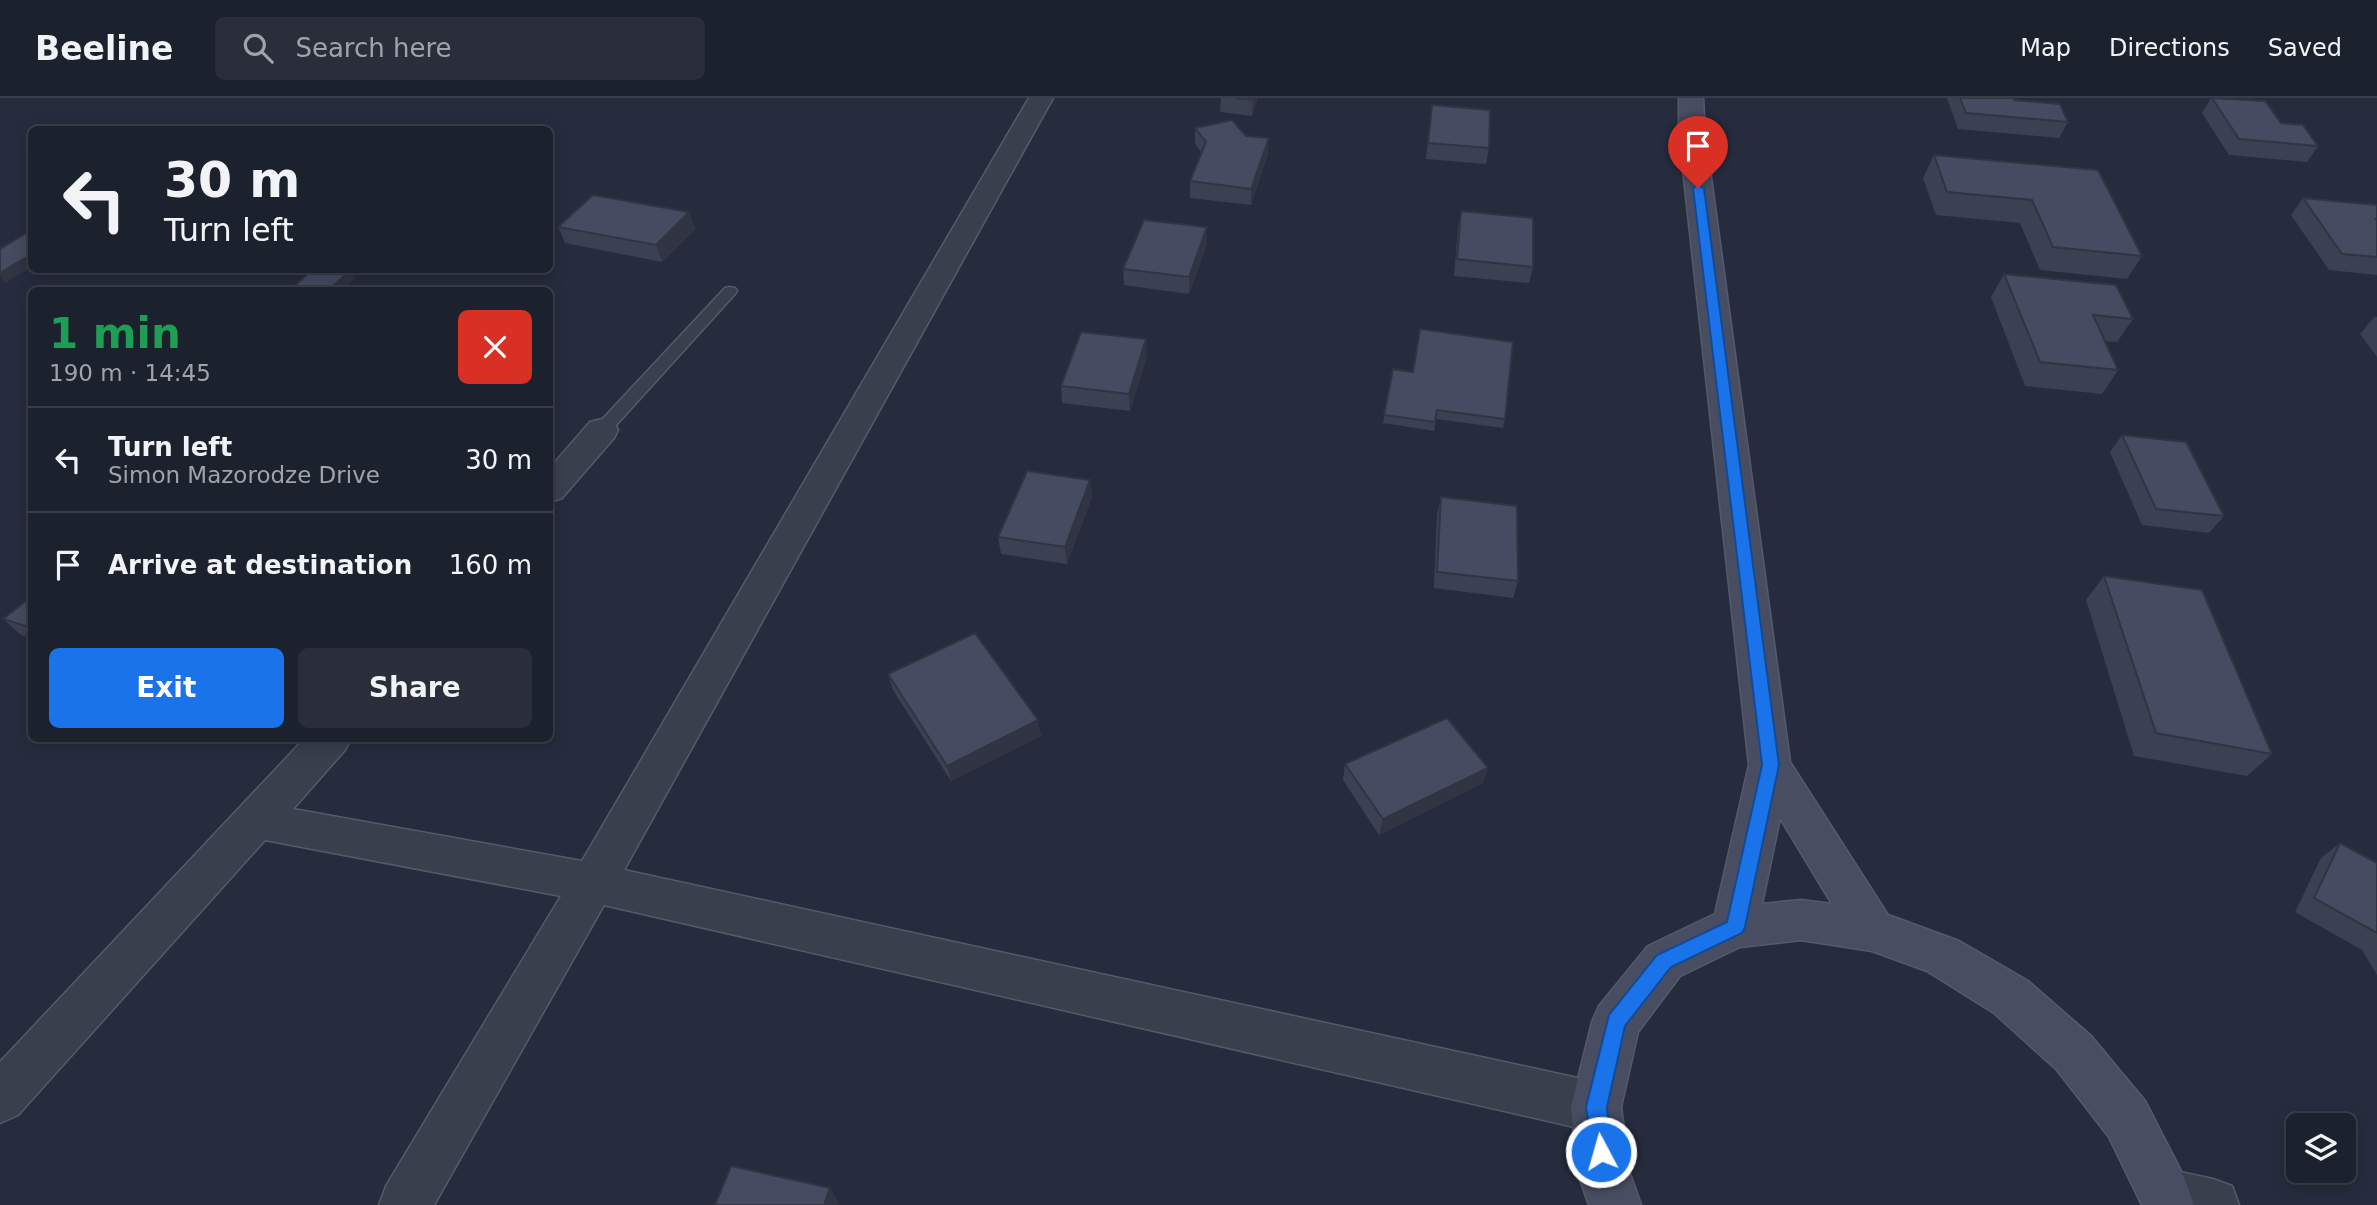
<!DOCTYPE html>
<html lang="en">
<head>
<meta charset="utf-8">
<style>
  :root { --surface:#1c212e; --page:#292e3a; --text:#f1f3f6; --muted:#a0a3aa; --line:#3a3e4a; --accent:#1a73e8 }
  body { margin:0; font-family:"DejaVu Sans",sans-serif; background:var(--page); color:var(--text); height:100vh; display:flex; flex-direction:column; font-size:26px; white-space:nowrap }
  * { box-sizing:border-box; margin:0 }
  p { font-size:23px; color:var(--muted) }
  .icon { flex:none; width:38px; height:38px; fill:none; stroke:currentColor; stroke-width:2; stroke-linecap:round; stroke-linejoin:round }
  .map { position:relative; flex:1; overflow:hidden }
  .sheet { position:absolute; left:28px; top:189px; width:525px; height:455px; display:flex; flex-direction:column; background:var(--surface); border-radius:10px; box-shadow:0 4px 18px #0003,0 0 0 2px var(--line) }
  .sheet>* { flex:none }
  .banner { position:absolute; left:28px; top:28px; width:525px; height:147px; border-radius:10px; box-shadow:0 4px 18px #0003,0 0 0 2px var(--line); background:#1c212e; color:var(--text); overflow:hidden }
  .tools { position:absolute; left:2286px; top:1015px; display:grid; gap:14px }
  .tools a { display:grid; place-items:center; width:70px; height:70px; border-radius:10px; background:var(--surface); box-shadow:0 4px 18px #0003,0 0 0 2px var(--line); font-size:35px }
  .pin { position:absolute; display:grid; place-items:center; width:60px; height:60px; color:#fff; margin:-72px -30px; border-radius:50% 50% 50% 0; rotate:-45deg; box-shadow:0 0 7px #0007 }
  .pin .icon { rotate:45deg }
  .me { position:absolute; width:77px; margin:-38px; rotate:354deg; stroke-linejoin:round; filter:drop-shadow(0 0 5px #0008) }
  .turn { display:flex; align-items:center; gap:24px; height:147px; padding:0 21px; font-size:32px }
  .turn .icon { width:91px; height:91px; stroke-width:2.5 }
  .turn b { display:block; font-size:49px; line-height:60px }
  .round { display:grid; place-items:center; flex:none; width:74px; height:74px; border-radius:10px; background:var(--page) }
  .overview { display:flex; align-items:center; justify-content:space-between; height:119px; padding:0 21px }
  h1 { font-size:42px; font-weight:700; line-height:52px; color:#1e9e55 }
  .cta { display:flex; gap:14px; margin-top:auto; padding:14px 21px }
  .cta a { flex:1; height:80px; border-radius:10px; background:var(--accent); color:#fff; font-size:28px; font-weight:700; line-height:80px; text-align:center }
  .cta a+a { background:var(--page); color:var(--text) }
  ul { padding:0; list-style:none }
  li { display:flex; align-items:center; gap:21px; height:105px; padding:0 21px; border-top:2px solid var(--line) }
  li div { flex:1 }
  li b { display:block; font-size:26px }
  li em { font-style:normal }
  header { display:flex; align-items:center; gap:42px; box-sizing:border-box; height:98px; padding:0 35px; background:var(--surface); border-bottom:2px solid var(--line) }
  header strong { font-size:33px }
  nav { display:flex; gap:38px; margin-inline-start:auto; font-size:24px }
  .search { width:490px; height:63px; background:var(--page); display:flex; align-items:center; gap:18px; box-sizing:border-box; padding:0 24px; border-radius:10px; color:var(--muted); font-size:26px }
  .map>svg:first-child { display:block }
</style>
</head>
<body>
<header>
<strong>Beeline</strong>
<div class="search"><svg class="icon" aria-label="search" viewBox="0 0 24 24"><circle cx="10" cy="10" r="6"/><path d="M15 15l6 6"/></svg>Search here</div>
<nav><a>Map</a><a>Directions</a><a>Saved</a></nav>
</header>
<div class="map">
<svg width="2377" height="1107" viewBox="0 0 2377 1107">
  <rect width="100%" height="100%" fill="#262c3e"/>
  <g fill="none" stroke-linecap="round" stroke-linejoin="round">
    <defs>
      <polygon id="lane" points="730,189 735,190 737,193 735,196 608,336 596,336 594,332 596,328 725,190"/>
      <g id="street">
        <polygon points="1029,0 1053,0 624,772 1596,984 1614,991 1621,1009 1614,1027 1596,1034 604,807 434,1107 379,1107 386,1088 561,798 265,742 18,1017 0,1025 0,964 305,640 351,640 345,652 293,711 582,763"/>
        <polygon points="602,321 614,324 618,332 614,340 562,400 550,404 550,370 590,324"/>
        <polygon points="2166,1071 2213,1081 2232,1088 2239,1107 2144,1107 2140,1097 2148,1079"/>
      </g>
      <path id="secondary" d="M1679 0H1703L1705 35 1790 664 1888 817 1959 843 2028 883 2091 938 2145 1003 2184 1079 2194 1107H2142L2109 1039 2057 972 1994 915 1927 873 1872 853 1801 842 1740 849 1680 878 1638 934 1621 1009 1630 1076 1641 1107H1589L1578 1076 1571 1009 1592 924 1599 908 1648 848 1715 816 1749 667 1679 35ZM1780 720 1832 806 1801 802 1762 806Z"/>
    </defs>
    <use href="#lane" stroke="#555a69" stroke-width="3"/>
    <use href="#street" stroke="#555a69" stroke-width="3"/>
    <use href="#secondary" stroke="#555a69" stroke-width="3"/>
    <use href="#lane" fill="#3a3f4e" fill-rule="evenodd"/>
    <use href="#street" fill="#3a3f4e" fill-rule="evenodd"/>
    <use href="#secondary" fill="#484d61" fill-rule="evenodd"/>
  </g>
  <g fill="#3b4053">
    <polygon points="1221,0 1258,0 1252,18 1220,14"/>
    <polygon points="1947,0 2013,0 2014,2 2068,24 2059,40 1958,31"/>
    <polygon points="2211,0 2224,0 2281,25 2318,48 2307,64 2229,57 2202,15"/>
    <polygon points="1432,7 1489,50 1486,66 1426,61"/>
    <polygon points="1195,30 1246,38 1268,56 1251,107 1190,100 1190,83 1202,55 1195,46"/>
    <polygon points="1934,57 2098,72 2142,158 2127,181 2040,172 2020,125 1936,117 1923,80"/>
    <polygon points="2303,100 2377,107 2377,177 2329,172 2291,117"/>
    <polygon points="1461,113 1533,169 1529,185 1454,178 1458,129"/>
    <polygon points="689,114 695,131 662,164 565,145 558,129"/>
    <polygon points="1207,129 1207,146 1189,196 1124,187 1123,171"/>
    <polygon points="2004,176 2133,221 2117,244 2105,243 2118,272 2102,296 2025,288 1991,199"/>
    <polygon points="2374,219 2377,219 2377,259 2360,236"/>
    <polygon points="1147,258 1130,313 1062,305 1061,288"/>
    <polygon points="1393,271 1505,321 1503,330 1436,321 1434,333 1383,325"/>
    <polygon points="2122,337 2224,418 2209,435 2142,427 2110,354"/>
    <polygon points="1090,382 1092,399 1067,466 1001,456 998,439"/>
    <polygon points="1441,399 1518,483 1513,500 1434,490 1437,416"/>
    <polygon points="2104,478 2272,656 2247,678 2134,658 2086,502"/>
    <polygon points="32,498 32,541 21,537 3,521"/>
    <polygon points="888,576 1038,622 1041,638 951,683 893,592"/>
    <polygon points="1345,666 1488,670 1483,685 1379,737 1343,682"/>
    <polygon points="2340,745 2377,765 2377,877 2362,852 2295,814 2321,760"/>
  </g>
  <g fill="#303443">
    <polygon points="1253,0 1258,0 1252,18 1253,2"/>
    <polygon points="1269,40 1268,56 1251,107 1251,91"/>
    <polygon points="689,114 695,131 662,164 656,147"/>
    <polygon points="1207,129 1207,146 1189,196 1189,179"/>
    <polygon points="32,156 32,169 5,185 0,178 0,175"/>
    <polygon points="351,172 356,180 343,192 328,192"/>
    <polygon points="1146,241 1147,258 1130,313 1129,296"/>
    <polygon points="1090,382 1092,399 1067,466 1065,449"/>
    <polygon points="1038,622 1041,638 951,683 947,668"/>
    <polygon points="1488,670 1483,685 1379,737 1383,721"/>
    <polygon points="830,1090 840,1106 840,1107 824,1107"/>
  </g>
  <g fill="#454b60" stroke="#303443" stroke-width="2">
    <polygon points="1236,0 1253,0 1253,2"/>
    <polygon points="1960,0 2013,0 2014,2 2060,6 2068,24 1966,15"/>
    <polygon points="2212,0 2265,3 2281,25 2303,27 2318,48 2239,41"/>
    <polygon points="1432,7 1490,12 1489,50 1428,45"/>
    <polygon points="1232,22 1246,38 1269,40 1251,91 1190,83 1206,44 1195,30"/>
    <polygon points="1934,57 2098,72 2142,158 2053,149 2032,102 1947,94"/>
    <polygon points="593,97 689,114 656,147 558,129"/>
    <polygon points="2303,100 2377,107 2377,121 2376,121 2377,123 2377,159 2342,156"/>
    <polygon points="1461,113 1533,120 1533,169 1457,161"/>
    <polygon points="1144,122 1207,129 1189,179 1123,171"/>
    <polygon points="25,136 32,138 32,156 0,175 0,151"/>
    <polygon points="312,172 351,172 328,192 290,192"/>
    <polygon points="2004,176 2116,187 2133,221 2093,217 2118,272 2040,264"/>
    <polygon points="1420,231 1513,244 1505,321 1437,312 1435,324 1384,317 1393,271 1413,274"/>
    <polygon points="1081,234 1146,241 1129,296 1061,288"/>
    <polygon points="2122,337 2186,344 2224,418 2156,411"/>
    <polygon points="1027,373 1090,382 1065,449 998,439"/>
    <polygon points="1441,399 1517,408 1518,483 1437,474"/>
    <polygon points="2104,478 2202,492 2272,656 2156,635"/>
    <polygon points="32,498 32,530 3,521"/>
    <polygon points="975,535 1038,622 947,668 888,576"/>
    <polygon points="1447,620 1488,670 1383,721 1345,666"/>
    <polygon points="2340,745 2377,765 2377,835 2314,800"/>
    <polygon points="731,1068 830,1090 824,1107 715,1107"/>
  </g>
  <polygon fill="#1a73e8" stroke="#114b97" stroke-width="2" points="1698,87 1704,90 1779,667 1745,829 1742,835 1671,869 1625,928 1607,1009 1612,1054 1609,1061 1601,1064 1594,1061 1586,1009 1609,917 1657,857 1727,824 1762,667 1693,90"/>
</svg>
<div class="tools">
<a><svg class="icon" aria-label="layers" viewBox="0 0 24 24"><path d="M12 4l9 5-9 5-9-5zM3 14l9 5 9-5"/></svg></a>
</div>
<div class="pin" style="left:1698px;top:90px;background:#d93025"><svg class="icon" aria-label="arrive" viewBox="0 0 24 24"><path d="M6 21V4h12l-3 4 3 4H6"/></svg></div>
<svg class="me" style="left:1601px;top:1054px" viewBox="-20 -20 40 40"><circle r="17" fill="#1a73e8" stroke="#fff" stroke-width="3"/><path d="M0-11L8 9 0 5-8 9z" fill="#fff"/></svg>
<div class="banner">
<div class="turn"><svg class="icon" aria-label="left" viewBox="0 0 24 24"><path d="M17 20v-9H6M10 6l-5 5 5 5"/></svg><div><b>30 m</b>Turn left</div></div>
</div>
<section class="sheet">
<div class="overview"><div><h1>1 min</h1><p>190 m · 14:45</p></div><a class="round" style="background:#d93025;color:#fff"><svg class="icon" aria-label="close" viewBox="0 0 24 24"><path d="M6 6l12 12M18 6L6 18"/></svg></a></div>
<ul>
<li><svg class="icon" aria-label="left" viewBox="0 0 24 24"><path d="M17 20v-9H6M10 6l-5 5 5 5"/></svg><div><b>Turn left</b><p>Simon Mazorodze Drive</p></div><em>30 m</em></li>
<li><svg class="icon" aria-label="arrive" viewBox="0 0 24 24"><path d="M6 21V4h12l-3 4 3 4H6"/></svg><div><b>Arrive at destination</b></div><em>160 m</em></li>
</ul>
<div class="cta"><a>Exit</a><a>Share</a></div>
</section>
</div>
</body>
</html>
